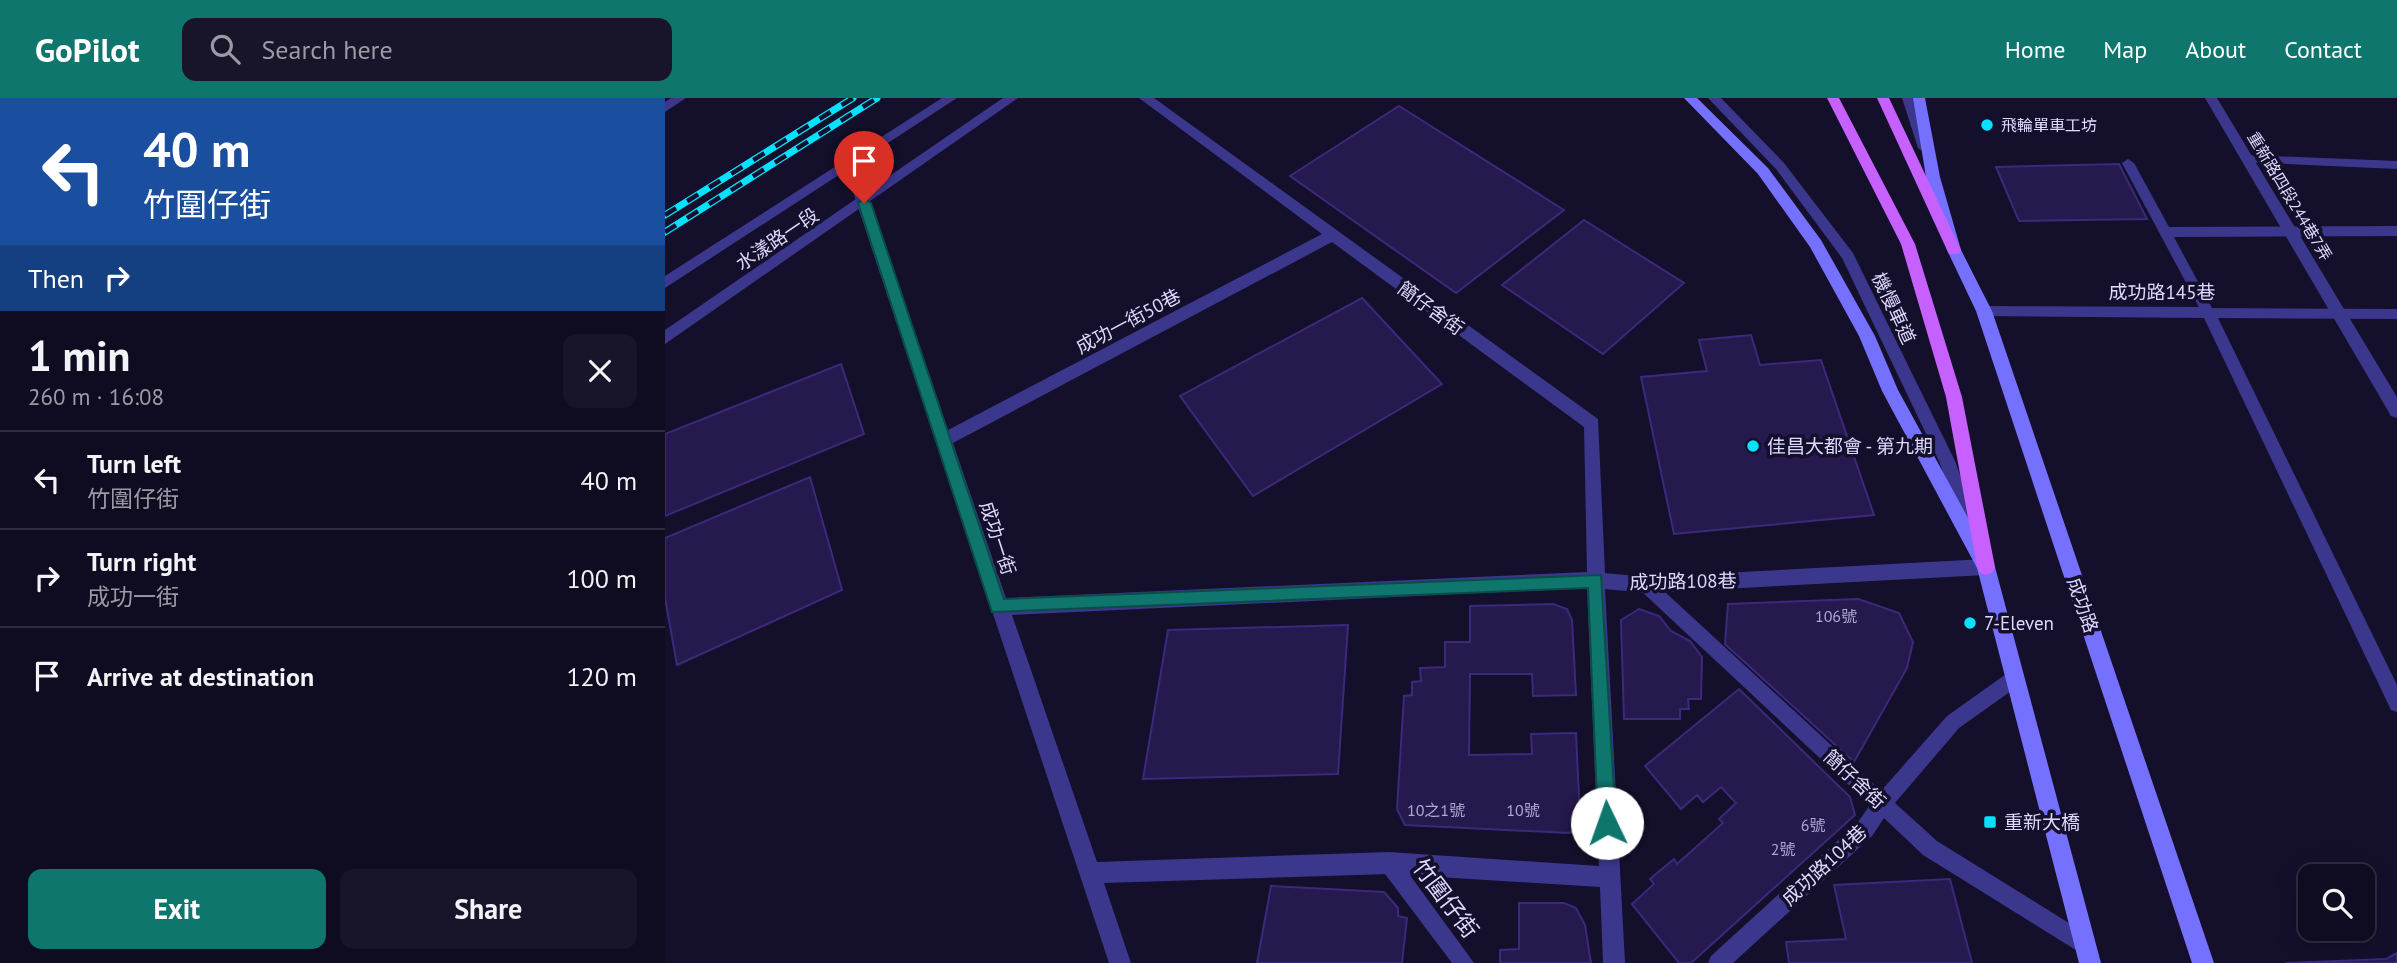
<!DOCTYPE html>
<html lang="en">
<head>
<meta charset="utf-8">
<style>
  :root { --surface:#0f0b20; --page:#181429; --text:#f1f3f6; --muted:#9b9ba5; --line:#2f2b3e; --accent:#0f766e }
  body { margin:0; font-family:"PT Sans","Noto Sans TC",sans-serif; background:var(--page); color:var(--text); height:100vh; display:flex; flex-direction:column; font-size:26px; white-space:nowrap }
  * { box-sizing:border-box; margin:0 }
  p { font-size:23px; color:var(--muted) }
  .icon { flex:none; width:38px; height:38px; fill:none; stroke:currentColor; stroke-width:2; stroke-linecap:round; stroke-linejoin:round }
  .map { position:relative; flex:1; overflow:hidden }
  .panel { display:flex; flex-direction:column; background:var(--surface); width:665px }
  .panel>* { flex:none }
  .hud { background:#1a4fa0; color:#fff; overflow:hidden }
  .fabs { position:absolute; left:1633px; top:766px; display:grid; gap:14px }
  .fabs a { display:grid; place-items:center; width:77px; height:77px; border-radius:14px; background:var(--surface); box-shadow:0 7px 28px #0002,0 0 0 2px var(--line); font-size:35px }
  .pin { position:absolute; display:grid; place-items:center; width:60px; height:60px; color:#fff; margin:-72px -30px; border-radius:50% 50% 50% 0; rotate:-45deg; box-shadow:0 0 7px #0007 }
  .pin .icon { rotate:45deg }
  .me { position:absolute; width:77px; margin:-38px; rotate:357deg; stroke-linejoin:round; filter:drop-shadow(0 0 5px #0008) }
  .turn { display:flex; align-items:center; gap:24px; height:147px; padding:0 28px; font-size:32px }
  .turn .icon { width:91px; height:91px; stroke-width:2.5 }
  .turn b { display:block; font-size:49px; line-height:60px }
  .then { display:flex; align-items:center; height:66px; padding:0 28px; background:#0003; gap:14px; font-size:26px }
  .round { display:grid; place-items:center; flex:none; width:74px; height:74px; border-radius:14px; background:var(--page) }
  .head { display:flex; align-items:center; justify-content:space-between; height:119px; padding:0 28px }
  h1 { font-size:42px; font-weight:700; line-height:52px }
  .action { display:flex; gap:14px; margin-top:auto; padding:14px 28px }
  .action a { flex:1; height:80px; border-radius:14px; background:var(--accent); color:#fff; font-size:28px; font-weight:700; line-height:80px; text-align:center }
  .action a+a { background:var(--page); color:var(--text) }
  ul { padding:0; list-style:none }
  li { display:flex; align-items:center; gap:21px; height:98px; padding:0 28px; border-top:2px solid var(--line) }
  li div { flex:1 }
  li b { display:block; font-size:26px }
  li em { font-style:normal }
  header { display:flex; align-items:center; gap:42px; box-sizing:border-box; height:98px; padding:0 35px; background:var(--accent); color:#fff }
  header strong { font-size:33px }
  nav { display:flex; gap:38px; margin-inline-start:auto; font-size:24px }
  .search { width:490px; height:63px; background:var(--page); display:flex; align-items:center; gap:18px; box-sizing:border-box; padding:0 24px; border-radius:14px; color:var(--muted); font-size:26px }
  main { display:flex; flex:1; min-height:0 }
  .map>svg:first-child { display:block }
</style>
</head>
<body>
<header>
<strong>GoPilot</strong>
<div class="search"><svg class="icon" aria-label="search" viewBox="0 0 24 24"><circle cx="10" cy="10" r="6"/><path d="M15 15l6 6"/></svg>Search here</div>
<nav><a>Home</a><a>Map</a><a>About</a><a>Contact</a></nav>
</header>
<main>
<section class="panel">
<div class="hud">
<div class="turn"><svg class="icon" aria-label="left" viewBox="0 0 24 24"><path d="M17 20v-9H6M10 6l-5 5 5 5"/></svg><div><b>40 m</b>竹圍仔街</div></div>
<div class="then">Then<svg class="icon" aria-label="right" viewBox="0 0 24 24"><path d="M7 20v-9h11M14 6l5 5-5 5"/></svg></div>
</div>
<div class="head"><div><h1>1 min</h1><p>260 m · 16:08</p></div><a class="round"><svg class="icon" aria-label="close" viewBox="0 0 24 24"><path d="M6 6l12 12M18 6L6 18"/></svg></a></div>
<ul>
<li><svg class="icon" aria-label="left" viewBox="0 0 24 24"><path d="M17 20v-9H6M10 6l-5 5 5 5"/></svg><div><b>Turn left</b><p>竹圍仔街</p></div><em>40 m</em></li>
<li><svg class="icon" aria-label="right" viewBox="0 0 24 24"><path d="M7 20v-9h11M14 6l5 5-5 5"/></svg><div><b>Turn right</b><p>成功一街</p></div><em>100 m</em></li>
<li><svg class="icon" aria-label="arrive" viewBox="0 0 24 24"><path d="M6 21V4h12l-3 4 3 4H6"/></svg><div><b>Arrive at destination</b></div><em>120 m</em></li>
</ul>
<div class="action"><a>Exit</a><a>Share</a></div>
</section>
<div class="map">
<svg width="1732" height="865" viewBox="0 0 1732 865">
  <rect width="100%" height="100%" fill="#140f2b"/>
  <g fill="#25194d" stroke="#3b2a7b" stroke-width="2">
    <polygon points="734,8 899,112 791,195 625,78"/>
    <polygon points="1454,66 1482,121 1354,123 1331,69"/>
    <polygon points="919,122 1019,185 938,256 837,187"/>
    <polygon points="697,200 777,286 588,398 515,298"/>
    <polygon points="1086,237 1095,267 1156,262 1209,417 1009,436 976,279 1042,273 1034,242"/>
    <polygon points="176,266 199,336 0,418 0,336"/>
    <polygon points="145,379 177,492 12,567 0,500 0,440"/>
    <polygon points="1193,501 1234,515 1248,544 1242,570 1189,664 1060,546 1063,506"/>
    <polygon points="888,506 902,511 907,522 911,597 868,598 867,576 805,576 804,657 867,656 866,636 911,635 915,722 913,731 904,735 740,727 732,711 739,598 747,597 747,584 756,583 755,570 780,569 780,544 805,544 805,508"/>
    <polygon points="974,511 994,518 1006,533 1025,543 1037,559 1036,601 1023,601 1024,611 1015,611 1015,621 959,621 956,522"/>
    <polygon points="683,527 673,676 478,681 503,532"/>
    <polygon points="1074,591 1185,699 1190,717 1026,865 1014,865 967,806 989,786 985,781 1009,761 1012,766 1058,725 1054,721 1071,705 1056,689 1038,704 1032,697 1016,711 980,668"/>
    <polygon points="1285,781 1307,865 1124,865 1121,844 1181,841 1169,787"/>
    <polygon points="606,788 719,794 733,810 733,818 742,820 737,865 592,865"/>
    <polygon points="854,805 899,805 911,810 920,827 926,865 835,865 835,852 854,851"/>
    <polygon points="1732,855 1732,865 1621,865 1721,861"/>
  </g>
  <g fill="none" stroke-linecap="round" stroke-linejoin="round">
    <g fill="#3b378d" fill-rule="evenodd">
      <polygon points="1043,0 1056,0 1119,65 1188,155 1290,363 1317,438 1315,443 1309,445 1303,443 1274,363 1177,160 1111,71"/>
      <polygon points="1237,0 1249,0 1265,50 1263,53 1259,54 1253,50"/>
      <polygon points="1582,57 1732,63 1732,71 1578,64 1576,61"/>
      <polygon points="1463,61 1469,65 1504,129 1732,128 1732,138 1509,139 1547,210 1732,211 1732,221 1553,220 1732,587 1732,614 1726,612 1539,220 1319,218 1312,213 1319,208 1534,209 1457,65"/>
      <polygon points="981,480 987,482 1216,693 1282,618 1344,574 1350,572 1356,574 1359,580 1356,586 1294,630 1230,705 1272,743 1428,840 1431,847 1428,854 1421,857 1414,854 1258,757 1219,720 1207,738 1068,865 1043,865 1046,858 1193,724 1205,707 975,492 973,487 975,482"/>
      <polygon points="724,756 731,758 809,865 787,865 717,772 715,765 717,758"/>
    </g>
    <g fill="#3b378d" fill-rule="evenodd">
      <path d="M474 0H489L933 321 940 475 981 479 1321 461 1327 463 1330 469 1327 475 1321 477 981 495 940 491 960 865H938L935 789 724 776 439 785 466 865H444L179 67 186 62 193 67 283 332 657 136ZM667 144 919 329 922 474 341 500 288 345ZM922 490 934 768 724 754 432 764 347 517Z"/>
      <polygon points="1540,0 1552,0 1732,299 1732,320 1726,318"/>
    </g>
    <g fill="#3b378d" fill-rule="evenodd">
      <polygon points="6,0 21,0 0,14 0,4"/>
      <polygon points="277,0 292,0 0,190 0,178"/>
      <polygon points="338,0 353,0 0,246 0,232"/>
    </g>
    <g fill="#7670ff" fill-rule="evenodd">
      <polygon points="1019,0 1032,0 1103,70 1156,142 1210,238 1233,292 1330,469 1436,865 1414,865 1312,470 1217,293 1194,238 1145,149 1093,76"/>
      <polygon points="1248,0 1260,0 1275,79 1296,152 1327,213 1549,865 1527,865 1311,213 1282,152 1261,79"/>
    </g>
    <g fill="#c660ff" fill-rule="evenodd">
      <polygon points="1162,0 1174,0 1250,146 1297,299 1330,469 1327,475 1321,477 1315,475 1312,469 1281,299 1236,146"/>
      <polygon points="1212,0 1224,0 1296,152 1294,156 1284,156 1282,152"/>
    </g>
    <defs>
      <g id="rail">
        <polyline points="0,117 188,0"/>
        <polyline points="0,134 212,0"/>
      </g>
    </defs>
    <use href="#rail" stroke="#05e2ff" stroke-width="7"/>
    <use href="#rail" stroke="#140f2b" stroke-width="4.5" stroke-dasharray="13" stroke-linecap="butt"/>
  </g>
  <polygon fill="#0f766e" stroke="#0a4d48" stroke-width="2" points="199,101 206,105 339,501 936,477 951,725 949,731 942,734 935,731 933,725 923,490 327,514 193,105"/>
  <g fill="#05e2ff" stroke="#140f2b" stroke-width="2.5">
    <circle cx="1322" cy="27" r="7"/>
    <circle cx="1088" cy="348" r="7"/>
    <circle cx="1305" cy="525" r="7"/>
    <rect x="1318" y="717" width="14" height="14" rx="3.5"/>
  </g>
  <g text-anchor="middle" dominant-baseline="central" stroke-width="7" stroke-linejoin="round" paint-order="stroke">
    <g font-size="16" fill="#ded9ff" stroke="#140f2b" text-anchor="start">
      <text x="1336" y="27">飛輪單車工坊</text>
    </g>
    <g font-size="16" fill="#ded9ff" stroke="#140f2b">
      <text transform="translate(1625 98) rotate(59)">重新路四段244巷7弄</text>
    </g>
    <g font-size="16" fill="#b0a9d2">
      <text x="1171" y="518">106號</text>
      <text x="771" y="712">10之1號</text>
      <text x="858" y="712">10號</text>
      <text x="1148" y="727">6號</text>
      <text x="1118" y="751">2號</text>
    </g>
    <g font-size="19" fill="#ded9ff" stroke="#140f2b">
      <text transform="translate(112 141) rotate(-34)">水漾路一段</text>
      <text x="1497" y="194">成功路145巷</text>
      <text transform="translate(766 210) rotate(36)">簡仔舍街</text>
      <text transform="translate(1229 210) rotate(65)">機慢車道</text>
      <text transform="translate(463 223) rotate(-28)">成功一街50巷</text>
      <text transform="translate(333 440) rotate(72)">成功一街</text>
      <text transform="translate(1018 483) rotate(-1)">成功路108巷</text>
      <text transform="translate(1418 507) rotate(71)">成功路</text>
      <text transform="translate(1190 681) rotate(43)">簡仔舍街</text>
      <text transform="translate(1159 767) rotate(-43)">成功路104巷</text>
    </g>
    <g font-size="19" fill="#ded9ff" stroke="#140f2b" text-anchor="start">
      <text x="1102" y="348">佳昌大都會 - 第九期</text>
      <text x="1319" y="525">7-Eleven</text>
      <text x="1339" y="724">重新大橋</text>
    </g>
    <g font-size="23" fill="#ded9ff" stroke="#140f2b">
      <text transform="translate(781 800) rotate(53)">竹圍仔街</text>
    </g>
  </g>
</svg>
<div class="fabs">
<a><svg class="icon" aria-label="search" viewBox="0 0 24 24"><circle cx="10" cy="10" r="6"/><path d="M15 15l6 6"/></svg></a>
</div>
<div class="pin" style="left:199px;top:105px;background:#d93025"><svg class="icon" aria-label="arrive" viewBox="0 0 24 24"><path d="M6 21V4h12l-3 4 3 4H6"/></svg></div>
<svg class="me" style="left:942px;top:725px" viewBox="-20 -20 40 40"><circle r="19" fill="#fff"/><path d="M0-13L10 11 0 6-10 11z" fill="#0f766e"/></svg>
</div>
</main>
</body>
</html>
